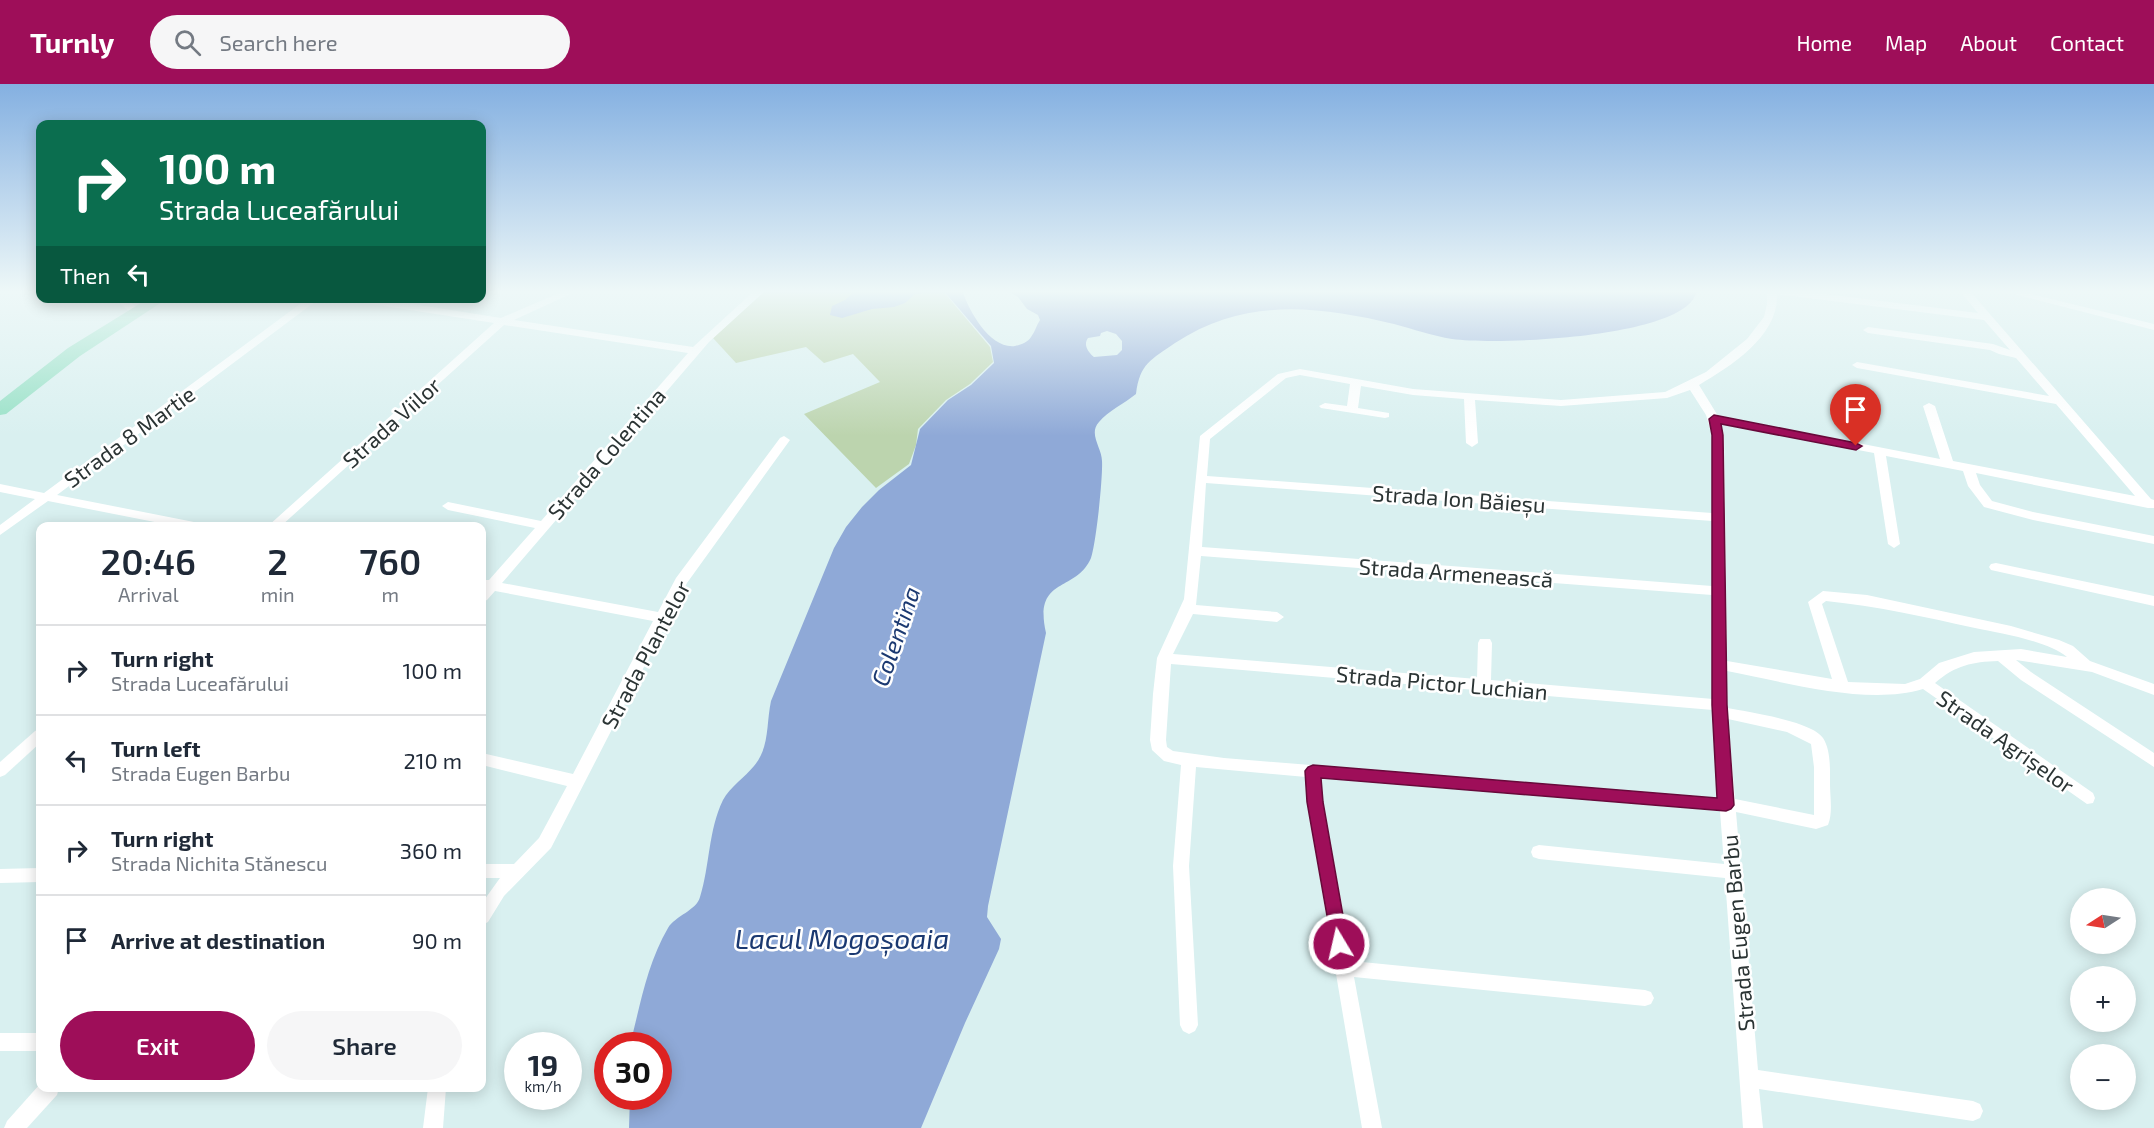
<!DOCTYPE html>
<html lang="en">
<head>
<meta charset="utf-8">
<style>
  :root { --surface:#fff; --page:#f6f6f7; --text:#1f2937; --muted:#747a83; --line:#e0e1e3; --accent:#9e0e59 }
  body { margin:0; font-family:"Exo 2",sans-serif; background:var(--page); color:var(--text); height:100vh; display:flex; flex-direction:column; font-size:22px; white-space:nowrap }
  * { box-sizing:border-box; margin:0 }
  p { font-size:20px; color:var(--muted) }
  .icon { flex:none; width:33px; height:33px; fill:none; stroke:currentColor; stroke-width:2; stroke-linecap:round; stroke-linejoin:round }
  .map { position:relative; flex:1; overflow:hidden }
  .panel { position:absolute; left:36px; top:438px; width:450px; height:570px; display:flex; flex-direction:column; background:var(--surface); border-radius:12px; box-shadow:0 3px 15px #0003 }
  .panel>* { flex:none }
  .guide { position:absolute; left:36px; top:36px; width:450px; height:183px; border-radius:12px; box-shadow:0 3px 15px #0003; background:#0b6e4f; color:#fff; overflow:hidden }
  .needle { width:39px; rotate:258deg }
  .tools { position:absolute; left:2070px; top:804px; display:grid; gap:12px }
  .tools a { display:grid; place-items:center; width:66px; height:66px; border-radius:50%; background:var(--surface); box-shadow:0 3px 15px #0003; font-size:30px }
  .speed { position:absolute; left:504px; top:948px; display:flex; gap:12px; font-size:30px; font-weight:700; text-align:center }
  .speed>* { display:grid; place-content:center; width:78px; height:78px; border-radius:50%; background:var(--surface); box-shadow:0 3px 15px #0003; line-height:1 }
  .speed small { font-size:15px; font-weight:400 }
  .speed .limit { border:9px solid #d22; background:#fff; color:#111 }
  .pin { position:absolute; display:grid; place-items:center; width:51px; height:51px; color:#fff; margin:-62px -26px; border-radius:50% 50% 50% 0; rotate:-45deg; box-shadow:0 0 6px #0007 }
  .pin .icon { rotate:45deg }
  .me { position:absolute; width:66px; margin:-33px; rotate:351deg; stroke-linejoin:round; filter:drop-shadow(0 0 4px #0008) }
  .turn { display:flex; align-items:center; gap:21px; height:126px; padding:0 24px; font-size:27px }
  .turn .icon { width:78px; height:78px; stroke-width:2.5 }
  .turn b { display:block; font-size:42px; line-height:51px }
  .then { display:flex; align-items:center; height:57px; padding:0 24px; background:#0003; gap:12px; font-size:22px }
  .eta { display:flex; justify-content:space-evenly; align-items:center; height:102px; text-align:center }
  .eta b { font-size:36px; font-weight:600; line-height:42px }
  .cta { display:flex; gap:12px; margin-top:auto; padding:12px 24px }
  .cta a { flex:1; height:69px; border-radius:36px; background:var(--accent); color:#fff; font-size:24px; font-weight:600; line-height:69px; text-align:center }
  .cta a+a { background:var(--page); color:var(--text) }
  ul { padding:0; list-style:none }
  li { display:flex; align-items:center; gap:18px; height:90px; padding:0 24px; border-top:2px solid var(--line) }
  li div { flex:1 }
  li b { display:block; font-size:22px }
  li em { font-style:normal }
  header { display:flex; align-items:center; gap:36px; box-sizing:border-box; height:84px; padding:0 30px; background:var(--accent); color:#fff }
  header strong { font-size:28px }
  nav { display:flex; gap:33px; margin-inline-start:auto; font-size:21px }
  .search { width:420px; height:54px; background:var(--page); display:flex; align-items:center; gap:15px; box-sizing:border-box; padding:0 21px; border-radius:33px; color:var(--muted); font-size:22px }
  .map>svg:first-child { display:block }
</style>
</head>
<body>
<header>
<strong>Turnly</strong>
<div class="search"><svg class="icon" aria-label="search" viewBox="0 0 24 24"><circle cx="10" cy="10" r="6"/><path d="M15 15l6 6"/></svg>Search here</div>
<nav><a>Home</a><a>Map</a><a>About</a><a>Contact</a></nav>
</header>
<div class="map">
<svg width="2154" height="1044" viewBox="0 0 2154 1044">
  <rect width="100%" height="100%" fill="#d9f0f0"/>
  <polygon fill="#bcd4ae" points="766,206 942,206 990,263 993,278 970,300 946,316 918,345 916,361 909,380 876,404 804,330 880,298 853,270 824,279 806,263 736,279 713,254"/>
  <g fill="#8fa9d7" fill-rule="evenodd">
    <polygon points="856,206 929,206 930,208 915,210 905,219 894,223 872,225 842,234 830,231 832,222 845,216"/>
    <path d="M943 206H967L963 209C970 228 990 265 1015 262 1021 261 1028 258 1031 253 1035 248 1036 242 1040 236L1038 231 1027 225 1018 213 1006 206H1698C1696 209 1694 215 1691 218 1659 254 1500 261 1452 255 1433 252 1413 245 1394 240 1317 222 1246 213 1175 259 1151 276 1140 279 1136 310 1125 319 1108 327 1099 338 1088 350 1102 364 1102 377 1103 393 1096 460 1091 474 1076 509 1033 492 1046 549L988 822 987 833 1001 855 999 865 965 939 921 1044H629L630 1013 658 1012V962L630 961C640 922 647 880 668 844 675 832 697 826 700 813 710 781 708 747 723 716 730 703 745 693 754 682 770 663 766 640 771 617L834 464 846 443 862 423 879 406 911 381 920 345 948 316 971 301 994 279 991 262ZM1107 247 1116 250 1122 257V266L1117 271 1094 273C1088 268 1083 261 1088 254L1100 252 1101 249Z"/>
  </g>
  <g fill="none" stroke-linecap="round" stroke-linejoin="round">
    <g fill="#fff" fill-rule="evenodd">
      <polygon points="566,206 579,206 514,236 693,263 755,206 766,206 709,258 502,499 658,528 676,494 780,354 784,352 790,356 687,499 551,764 504,812 488,838 482,841 482,819 500,794 482,794 482,780 514,780 539,754 567,702 482,681 482,669 573,690 653,537 495,507 487,516 482,518 482,496 489,496 535,444 448,426 442,422 448,418 541,437 688,269 504,241 281,442 268,442 494,239 352,217 347,214 375,214 501,234"/>
      <path d="M1767 206H1793L1978 229 1959 206H1969L2151 415 2154 416V424H2148L1976 389 1980 401 1992 417 2033 428 2154 452V460L2033 436 1984 423 1968 402 1963 387 1886 372 1900 460 1894 464 1888 460 1874 369 1720 340 1724 351 1727 577 1832 595 1808 518 1823 507 1867 511 2011 542 2059 556 2073 562 2090 577 2154 600V611L2092 588 2016 576 2031 588 2154 669V683L2021 596 1998 577C1972 578 1956 581 1935 599L2093 709 2095 714 2093 719 2087 720 1923 605C1867 622 1785 598 1727 587V624C1748 628 1812 637 1823 654 1831 666 1830 686 1830 700 1830 712 1833 729 1828 741L1816 745 1736 728 1758 986 1973 1017 1980 1020 1983 1027 1980 1034 1973 1037 1759 1005 1763 1044H1743L1725 794 1539 775 1533 773 1531 768 1533 763 1539 761 1724 780 1720 727 1321 694 1323 718 1352 877 1645 906 1651 908 1654 914 1651 920 1645 922 1354 893 1382 1044H1362L1307 718 1306 693 1196 683 1189 782 1198 941 1195 947 1189 950 1183 947 1180 941 1173 782 1181 681 1164 677 1152 666 1150 656 1153 610 1157 574 1184 515 1200 352 1278 290 1300 285 1413 305 1561 316 1665 308 1706 288 1747 255 1764 233 1767 220ZM1777 210 1984 236 2010 266 1993 260 1868 243 1863 246 1868 249 1990 266 1999 270 2016 274 2049 312 1857 278 1852 281 1857 284 2056 320 2135 412 1953 377 1935 322 1929 319 1923 322 1940 375 1718 332 1699 301C1731 282 1779 252 1777 210ZM1300 291 1350 300 1347 322 1325 319 1319 322 1321 324 1385 334 1389 333V329L1358 324 1361 302 1413 311 1464 315 1466 359 1472 363 1478 359 1475 316 1561 322 1667 314 1690 306 1706 331 1712 351V429L1207 392 1210 355 1286 294ZM1206 399 1712 437V502L1202 463ZM1201 472 1712 511 1713 615 1491 596 1492 559 1490 555H1480L1478 559 1477 595 1173 570 1193 530 1277 538 1284 533 1277 528 1196 521ZM1826 517C1876 522 1925 533 1975 544 2000 549 2048 557 2067 573L2021 565 1974 568 1939 579 1920 595 1905 600 1848 598 1822 520ZM1171 580 1713 626 1719 714 1224 674 1173 667 1167 663 1166 656ZM1728 635 1787 648 1811 660 1814 683V731L1735 715Z"/>
      <polygon points="1998,206 2014,206 2154,240 2154,246"/>
      <polygon points="114,214 126,214 141,228 140,230 132,230"/>
      <polygon points="308,214 320,214 57,411 194,438 198,439 200,442 175,442 48,417 0,451 0,441 35,415 0,408 0,400 44,409"/>
      <polygon points="1996,479 2154,512 2154,522 1991,486 1989,483 1991,480"/>
      <polygon points="40,645 40,659 5,691 0,693 0,678 35,647"/>
      <polygon points="40,784 40,798 0,799 0,785"/>
      <rect x="0" y="949" width="40" height="18"/>
      <polygon points="40,1000 40,1004 59,1004 57,1011 27,1044 4,1044 7,1037"/>
      <polygon points="428,1004 446,1004 443,1044 423,1044"/>
    </g>
    <polygon fill="#95e0c5" fill-rule="evenodd" points="149,214 168,214 80,272 6,330 0,331 0,317 68,264"/>
  </g>
  <linearGradient id="sky" x2="0" y2="1"><stop stop-color="#84b0e1"/><stop offset="0.59" stop-color="#eef8f8"/><stop offset="1" stop-color="#eef8f8" stop-opacity="0"/></linearGradient>
  <rect width="2154" height="352" fill="url(#sky)"/>
  <polygon fill="#9e0e59" stroke="#67093a" stroke-width="1.5" points="1714,331 1856,359 1862,362 1856,366 1721,340 1723,351 1727,621 1734,721 1731,725 1726,727 1321,694 1323,718 1348,860 1345,866 1339,868 1333,866 1307,718 1305,687 1308,683 1313,681 1717,714 1712,621 1712,351 1709,335"/>
  <g text-anchor="middle" dominant-baseline="central" stroke-width="5" stroke-linejoin="round" paint-order="stroke">
    <g font-size="22" fill="#2b3434" stroke="#fff">
      <text transform="translate(391 338) rotate(-42)">Strada Viilor</text>
      <text transform="translate(129 352) rotate(-36)">Strada 8 Martie</text>
      <text transform="translate(606 369) rotate(-49)">Strada Colentina</text>
      <text transform="translate(1459 414) rotate(4)">Strada Ion Băieșu</text>
      <text transform="translate(1456 488) rotate(4)">Strada Armenească</text>
      <text transform="translate(645 570) rotate(-62)">Strada Plantelor</text>
      <text transform="translate(1442 598) rotate(5)">Strada Pictor Luchian</text>
      <text transform="translate(2006 657) rotate(35)">Strada Agrișelor</text>
      <text transform="translate(1737 849) rotate(-95)">Strada Eugen Barbu</text>
    </g>
    <g font-size="24" font-style="italic" fill="#1b3971" stroke="#fff">
      <text transform="translate(895 552) rotate(-71)">Colentina</text>
    </g>
    <g font-size="28" font-style="italic" fill="#1b3971" stroke="#fff">
      <text x="842" y="854">Lacul Mogoșoaia</text>
    </g>
  </g>
</svg>
<div class="tools">
<a><svg class="needle" viewBox="-14 -14 28 28"><path d="M0-13l5 13h-10z" fill="#e53935"/><path d="M0 13l5-13h-10z" fill="#747a83"/></svg></a>
<a>+</a>
<a>−</a>
</div>
<div class="speed"><div>19<small>km/h</small></div><div class="limit">30</div></div>
<div class="pin" style="left:1856px;top:362px;background:#d93025"><svg class="icon" aria-label="arrive" viewBox="0 0 24 24"><path d="M6 21V4h12l-3 4 3 4H6"/></svg></div>
<svg class="me" style="left:1339px;top:860px" viewBox="-20 -20 40 40"><circle r="17" fill="#9e0e59" stroke="#fff" stroke-width="3"/><path d="M0-11L8 9 0 5-8 9z" fill="#fff"/></svg>
<div class="guide">
<div class="turn"><svg class="icon" aria-label="right" viewBox="0 0 24 24"><path d="M7 20v-9h11M14 6l5 5-5 5"/></svg><div><b>100 m</b>Strada Luceafărului</div></div>
<div class="then">Then<svg class="icon" aria-label="left" viewBox="0 0 24 24"><path d="M17 20v-9H6M10 6l-5 5 5 5"/></svg></div>
</div>
<section class="panel">
<div class="eta">
<div><b>20:46</b><p>Arrival</p></div>
<div><b>2</b><p>min</p></div>
<div><b>760</b><p>m</p></div>
</div>
<ul>
<li><svg class="icon" aria-label="right" viewBox="0 0 24 24"><path d="M7 20v-9h11M14 6l5 5-5 5"/></svg><div><b>Turn right</b><p>Strada Luceafărului</p></div><em>100 m</em></li>
<li><svg class="icon" aria-label="left" viewBox="0 0 24 24"><path d="M17 20v-9H6M10 6l-5 5 5 5"/></svg><div><b>Turn left</b><p>Strada Eugen Barbu</p></div><em>210 m</em></li>
<li><svg class="icon" aria-label="right" viewBox="0 0 24 24"><path d="M7 20v-9h11M14 6l5 5-5 5"/></svg><div><b>Turn right</b><p>Strada Nichita Stănescu</p></div><em>360 m</em></li>
<li><svg class="icon" aria-label="arrive" viewBox="0 0 24 24"><path d="M6 21V4h12l-3 4 3 4H6"/></svg><div><b>Arrive at destination</b></div><em>90 m</em></li>
</ul>
<div class="cta"><a>Exit</a><a>Share</a></div>
</section>
</div>
</body>
</html>
